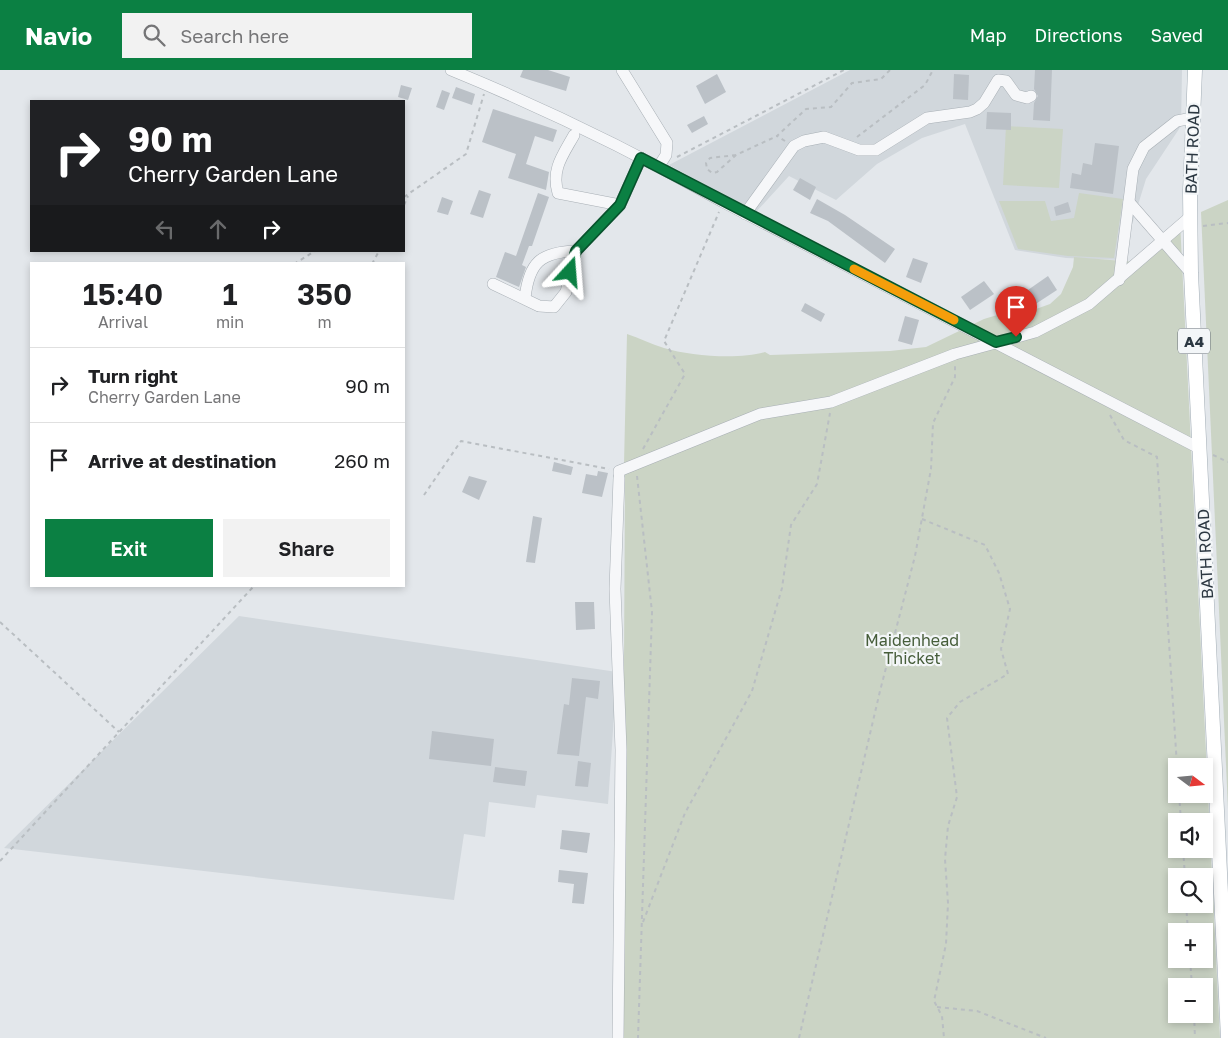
<!DOCTYPE html>
<html lang="en">
<head>
<meta charset="utf-8">
<style>
  :root { --surface:#fff; --page:#f2f2f2; --text:#202124; --muted:#757577; --line:#e0e0e0; --accent:#0b8043 }
  body { margin:0; font-family:"Golos Text",sans-serif; background:var(--page); color:var(--text); height:100vh; display:flex; flex-direction:column; font-size:19px; white-space:nowrap }
  * { box-sizing:border-box; margin:0 }
  p { font-size:16px; color:var(--muted) }
  .icon { flex:none; width:28px; height:28px; fill:none; stroke:currentColor; stroke-width:2; stroke-linecap:round; stroke-linejoin:round }
  .map { position:relative; flex:1; overflow:hidden }
  .details { position:absolute; left:30px; top:192px; width:375px; height:325px; display:flex; flex-direction:column; background:var(--surface); border-radius:0px; box-shadow:0 2px 8px #0003 }
  .details>* { flex:none }
  .hud { position:absolute; left:30px; top:30px; width:375px; height:152px; border-radius:0px; box-shadow:0 2px 8px #0003; background:#202124; color:#fff; overflow:hidden }
  .needle { width:32px; rotate:106deg }
  .tools { position:absolute; left:1168px; top:688px; display:grid; gap:10px }
  .tools a { display:grid; place-items:center; width:45px; height:45px; border-radius:0px; background:var(--surface); box-shadow:0 2px 8px #0003; font-size:25px }
  .pin { position:absolute; display:grid; place-items:center; width:42px; height:42px; color:#fff; margin:-51px -21px; border-radius:50% 50% 50% 0; rotate:-45deg; box-shadow:0 0 5px #0007 }
  .pin .icon { rotate:45deg }
  .me { position:absolute; width:55px; margin:-28px; rotate:19deg; stroke-linejoin:round; filter:drop-shadow(0 0 4px #0008) }
  .turn { display:flex; align-items:center; gap:18px; height:105px; padding:0 15px; font-size:22px }
  .turn .icon { width:65px; height:65px; stroke-width:2.5 }
  .turn b { display:block; font-size:35px; line-height:42px }
  .lanes { display:flex; align-items:center; height:48px; padding:0 15px; background:#0003; justify-content:center; gap:25px; direction:ltr }
  .lanes .off { opacity:.35 }
  .eta { display:flex; justify-content:space-evenly; align-items:center; height:85px; text-align:center }
  .eta b { font-size:30px; font-weight:600; line-height:35px }
  .primary-button { display:flex; gap:10px; margin-top:auto; padding:10px 15px }
  .primary-button a { flex:1; height:58px; border-radius:0px; background:var(--accent); color:#fff; font-size:20px; font-weight:600; line-height:58px; text-align:center }
  .primary-button a+a { background:var(--page); color:var(--text) }
  ul { padding:0; list-style:none }
  li { display:flex; align-items:center; gap:15px; height:75px; padding:0 15px; border-top:1px solid var(--line) }
  li div { flex:1 }
  li b { display:block; font-size:19px }
  li em { font-style:normal }
  header { display:flex; align-items:center; gap:30px; box-sizing:border-box; height:70px; padding:0 25px; background:var(--accent); color:#fff }
  header strong { font-size:24px }
  nav { display:flex; gap:28px; margin-inline-start:auto; font-size:18px }
  .search { width:350px; height:45px; background:var(--page); display:flex; align-items:center; gap:12px; box-sizing:border-box; padding:0 18px; border-radius:0px; color:var(--muted); font-size:19px }
  .map>svg:first-child { display:block }
</style>
</head>
<body>
<header>
<strong>Navio</strong>
<div class="search"><svg class="icon" aria-label="search" viewBox="0 0 24 24"><circle cx="10" cy="10" r="6"/><path d="M15 15l6 6"/></svg>Search here</div>
<nav><a>Map</a><a>Directions</a><a>Saved</a></nav>
</header>
<div class="map">
<svg width="1228" height="968" viewBox="0 0 1228 968">
  <rect width="100%" height="100%" fill="#e3e7eb"/>
  <g fill="#d1d7dc">
    <polygon points="850,0 1182,0 1181,56 1146,109 1121,190 1066,188 1015,180 965,54 922,68 877,94 836,130 789,106 755,143 669,95"/>
    <polygon points="239,546 617,602 608,734 537,725 535,738 489,732 485,767 464,764 454,830 4,778"/>
  </g>
  <g fill="#cbd4c5" fill-rule="evenodd">
    <polygon points="1006,56 1063,59 1059,118 1003,115"/>
    <polygon points="1079,123 1123,129 1114,188 1068,186 1018,179 999,131 1045,131 1051,151 1074,148"/>
    <polygon points="1228,130 1228,739 1201,142"/>
    <path d="M1180 151 1220 968H622L625 406 624 394 627 264C639 268 651 274 664 278 690 286 739 290 765 282L770 285 890 281 926 277 984 249 1017 239H1036L1050 234 1061 224 1073 197 1074 187 1135 192ZM1176 696H1204V724H1176ZM1176 751H1204V779H1176ZM1176 806H1204V834H1176ZM1176 861H1204V889H1176ZM1176 916H1204V944H1176Z"/>
  </g>
  <g fill="#bbc1c7">
    <polygon points="523,0 548,0 570,7 566,21 520,7"/>
    <polygon points="1035,0 1052,0 1050,51 1033,50 1034,33 1038,26 1034,19"/>
    <polygon points="717,4 726,22 705,34 696,16"/>
    <polygon points="954,4 969,5 968,30 953,29"/>
    <polygon points="401,15 412,18 408,30 398,27"/>
    <polygon points="456,17 475,24 472,35 452,28"/>
    <polygon points="442,20 450,23 444,40 436,37"/>
    <polygon points="493,39 557,60 553,72 535,66 526,94 549,102 546,120 508,108 516,84 482,72"/>
    <polygon points="987,42 1011,43 1011,60 986,59"/>
    <polygon points="704,46 708,54 692,63 687,55"/>
    <polygon points="1095,73 1119,76 1113,124 1070,118 1072,103 1081,105 1083,93 1092,95"/>
    <polygon points="800,108 816,117 810,130 793,120"/>
    <polygon points="479,120 491,124 483,148 470,144"/>
    <polygon points="538,123 549,127 532,176 529,176 522,195 526,197 519,217 496,207 505,182 516,186"/>
    <polygon points="442,127 453,131 448,145 437,142"/>
    <polygon points="817,129 845,145 895,179 885,193 828,151 810,143"/>
    <polygon points="1068,132 1071,142 1056,146 1054,137"/>
    <polygon points="913,188 928,193 921,213 906,207"/>
    <polygon points="1048,206 1057,220 1034,235 1025,222"/>
    <polygon points="984,211 994,224 970,240 961,227"/>
    <polygon points="805,233 825,244 821,252 801,241"/>
    <polygon points="905,246 919,250 912,275 898,271"/>
    <polygon points="554,392 573,397 571,405 552,401"/>
    <polygon points="598,401 608,403 602,427 582,423 586,404 597,406"/>
    <polygon points="469,406 487,411 479,430 462,422"/>
    <polygon points="533,446 542,448 535,493 526,492"/>
    <polygon points="575,532 594,532 595,559 576,560"/>
    <polygon points="572,608 600,611 598,629 586,627 579,686 557,684 564,634 569,635"/>
    <polygon points="432,661 494,669 491,696 429,689"/>
    <polygon points="578,691 591,693 588,717 575,716"/>
    <polygon points="495,697 527,701 525,716 493,712"/>
    <polygon points="562,760 590,763 587,783 560,779"/>
    <polygon points="559,800 588,803 584,834 572,833 574,814 558,812"/>
  </g>
  <g fill="none" stroke-linecap="round" stroke-linejoin="round">
    <defs>
      <g id="minor">
        <path d="M451 0C544 38 636 83 723 132L1199 378"/>
        <polyline points="622,0 667,73 666,85 659,96"/>
        <path d="M574 65C563 85 551 99 558 123L620 135"/>
        <polyline points="1129,132 1191,203"/>
        <polyline points="745,144 794,76 804,71 824,67 859,80 876,80 927,48 970,42 977,39 984,33 998,10 1006,11 1016,25 1027,28 1031,26"/>
        <polyline points="1119,210 1133,99 1144,77 1177,51 1192,48"/>
        <polyline points="493,214 539,236 554,237 566,222 576,181"/>
        <path d="M525 228C529 193 540 182 576 181L620 135 641 88"/>
        <polyline points="619,404 619,401 760,344 831,332 955,284 1035,262 1089,234 1190,147"/>
        <polyline points="618,968 621,680 615,519 619,408"/>
      </g>
      <polyline id="major" points="1195,0 1190,122 1191,203 1228,968"/>
    </defs>
    <use href="#minor" stroke="#a8afb5" stroke-width="12"/>
    <use href="#major" stroke="#a3aeb6" stroke-width="15"/>
    <g stroke="#b9bec2" stroke-width="2" stroke-dasharray="4 4" stroke-linecap="butt">
      <polyline points="857,67 925,15 933,0"/>
      <polyline points="785,71 777,66 806,39 831,37 852,13 881,9 890,0"/>
      <polyline points="736,85 710,88 706,93 707,99 712,103 717,102 736,85 777,66"/>
      <polyline points="677,87 844,0"/>
      <polyline points="404,127 466,84 484,24"/>
      <polyline points="404,135 408,126"/>
      <polyline points="1203,156 1228,153"/>
      <polyline points="294,194 315,181"/>
      <polyline points="372,194 379,181"/>
      <polyline points="1110,345 1124,370 1157,387 1177,696"/>
      <polyline points="643,379 685,304 664,271 719,142"/>
      <polyline points="1213,385 1228,392"/>
      <polyline points="637,406 652,542 638,968"/>
      <polyline points="424,425 461,371 609,399"/>
      <polyline points="922,449 985,475 999,503 1010,539 1001,579 1008,604 960,632 947,648 957,727 948,756 945,789 948,833 946,874 934,931 942,946 944,968"/>
      <polyline points="0,552 119,662"/>
      <polyline points="1179,724 1181,751"/>
      <polyline points="1183,779 1185,806"/>
      <polyline points="0,791 254,516"/>
      <polyline points="1186,834 1188,861"/>
      <polyline points="643,852 685,743 752,621 782,518 791,455 817,414 830,343"/>
      <polyline points="1190,889 1192,916"/>
      <polyline points="937,937 977,941 1046,968"/>
      <polyline points="1194,944 1195,968"/>
      <polyline points="799,968 880,621 915,486 931,399 933,353 955,307 955,296"/>
    </g>
    <use href="#minor" stroke="#f6f7f9" stroke-width="11"/>
    <use href="#major" stroke="#fff" stroke-width="14"/>
  </g>
  <g fill="none" stroke-linecap="round" stroke-linejoin="round">
    <defs>
      <polyline id="route" points="570,202 576,181 620,135 641,88 996,272 1016,267"/>
    </defs>
    <use href="#route" stroke="#07532c" stroke-width="12"/>
    <use href="#route" stroke="#0b8043" stroke-width="9"/>
    <polyline stroke="#f59e0b" stroke-width="9" points="854,199 954,250"/>
  </g>
  <g text-anchor="middle" dominant-baseline="central" stroke-width="4.5" stroke-linejoin="round" paint-order="stroke">
    <rect fill="#f3f6f8" stroke="#687179" stroke-width="1" x="1178" y="258.5" width="32" height="25" rx="4"/>
    <g font-size="15" font-weight="bold" fill="#2c3842">
      <text x="1194" y="271">A4</text>
    </g>
    <g font-size="16" fill="#2c3842" stroke="#f3f6f8">
      <text transform="translate(1192 79) rotate(-88)">BATH ROAD</text>
      <text transform="translate(1205 484) rotate(-93)">BATH ROAD</text>
    </g>
    <g font-size="16" fill="#465d3a" stroke="#f3f6f8">
      <text x="912" y="570">Maidenhead<tspan x="912" dy="18">Thicket</tspan></text>
    </g>
  </g>
</svg>
<div class="tools">
<a><svg class="needle" viewBox="-14 -14 28 28"><path d="M0-13l5 13h-10z" fill="#e53935"/><path d="M0 13l5-13h-10z" fill="#757577"/></svg></a>
<a><svg class="icon" aria-label="sound" viewBox="0 0 24 24"><path d="M4 9h4l5-4v14l-5-4H4zM17 9q2 3 0 6"/></svg></a>
<a><svg class="icon" aria-label="search" viewBox="0 0 24 24"><circle cx="10" cy="10" r="6"/><path d="M15 15l6 6"/></svg></a>
<a>+</a>
<a>−</a>
</div>
<div class="pin" style="left:1016px;top:267px;background:#d93025"><svg class="icon" aria-label="arrive" viewBox="0 0 24 24"><path d="M6 21V4h12l-3 4 3 4H6"/></svg></div>
<svg class="me" style="left:570px;top:202px" viewBox="-20 -20 40 40"><path d="M0-17L14 15 0 8-14 15z" fill="#0b8043" stroke="#fff" stroke-width="4"/></svg>
<div class="hud">
<div class="turn"><svg class="icon" aria-label="right" viewBox="0 0 24 24"><path d="M7 20v-9h11M14 6l5 5-5 5"/></svg><div><b>90 m</b>Cherry Garden Lane</div></div>
<div class="lanes"><svg class="icon off" aria-label="left" viewBox="0 0 24 24"><path d="M17 20v-9H6M10 6l-5 5 5 5"/></svg><svg class="icon off" aria-label="ahead" viewBox="0 0 24 24"><path d="M12 20V5M6 11l6-6 6 6"/></svg><svg class="icon" aria-label="right" viewBox="0 0 24 24"><path d="M7 20v-9h11M14 6l5 5-5 5"/></svg></div>
</div>
<section class="details">
<div class="eta">
<div><b>15:40</b><p>Arrival</p></div>
<div><b>1</b><p>min</p></div>
<div><b>350</b><p>m</p></div>
</div>
<ul>
<li><svg class="icon" aria-label="right" viewBox="0 0 24 24"><path d="M7 20v-9h11M14 6l5 5-5 5"/></svg><div><b>Turn right</b><p>Cherry Garden Lane</p></div><em>90 m</em></li>
<li><svg class="icon" aria-label="arrive" viewBox="0 0 24 24"><path d="M6 21V4h12l-3 4 3 4H6"/></svg><div><b>Arrive at destination</b></div><em>260 m</em></li>
</ul>
<div class="primary-button"><a>Exit</a><a>Share</a></div>
</section>
</div>
</body>
</html>
